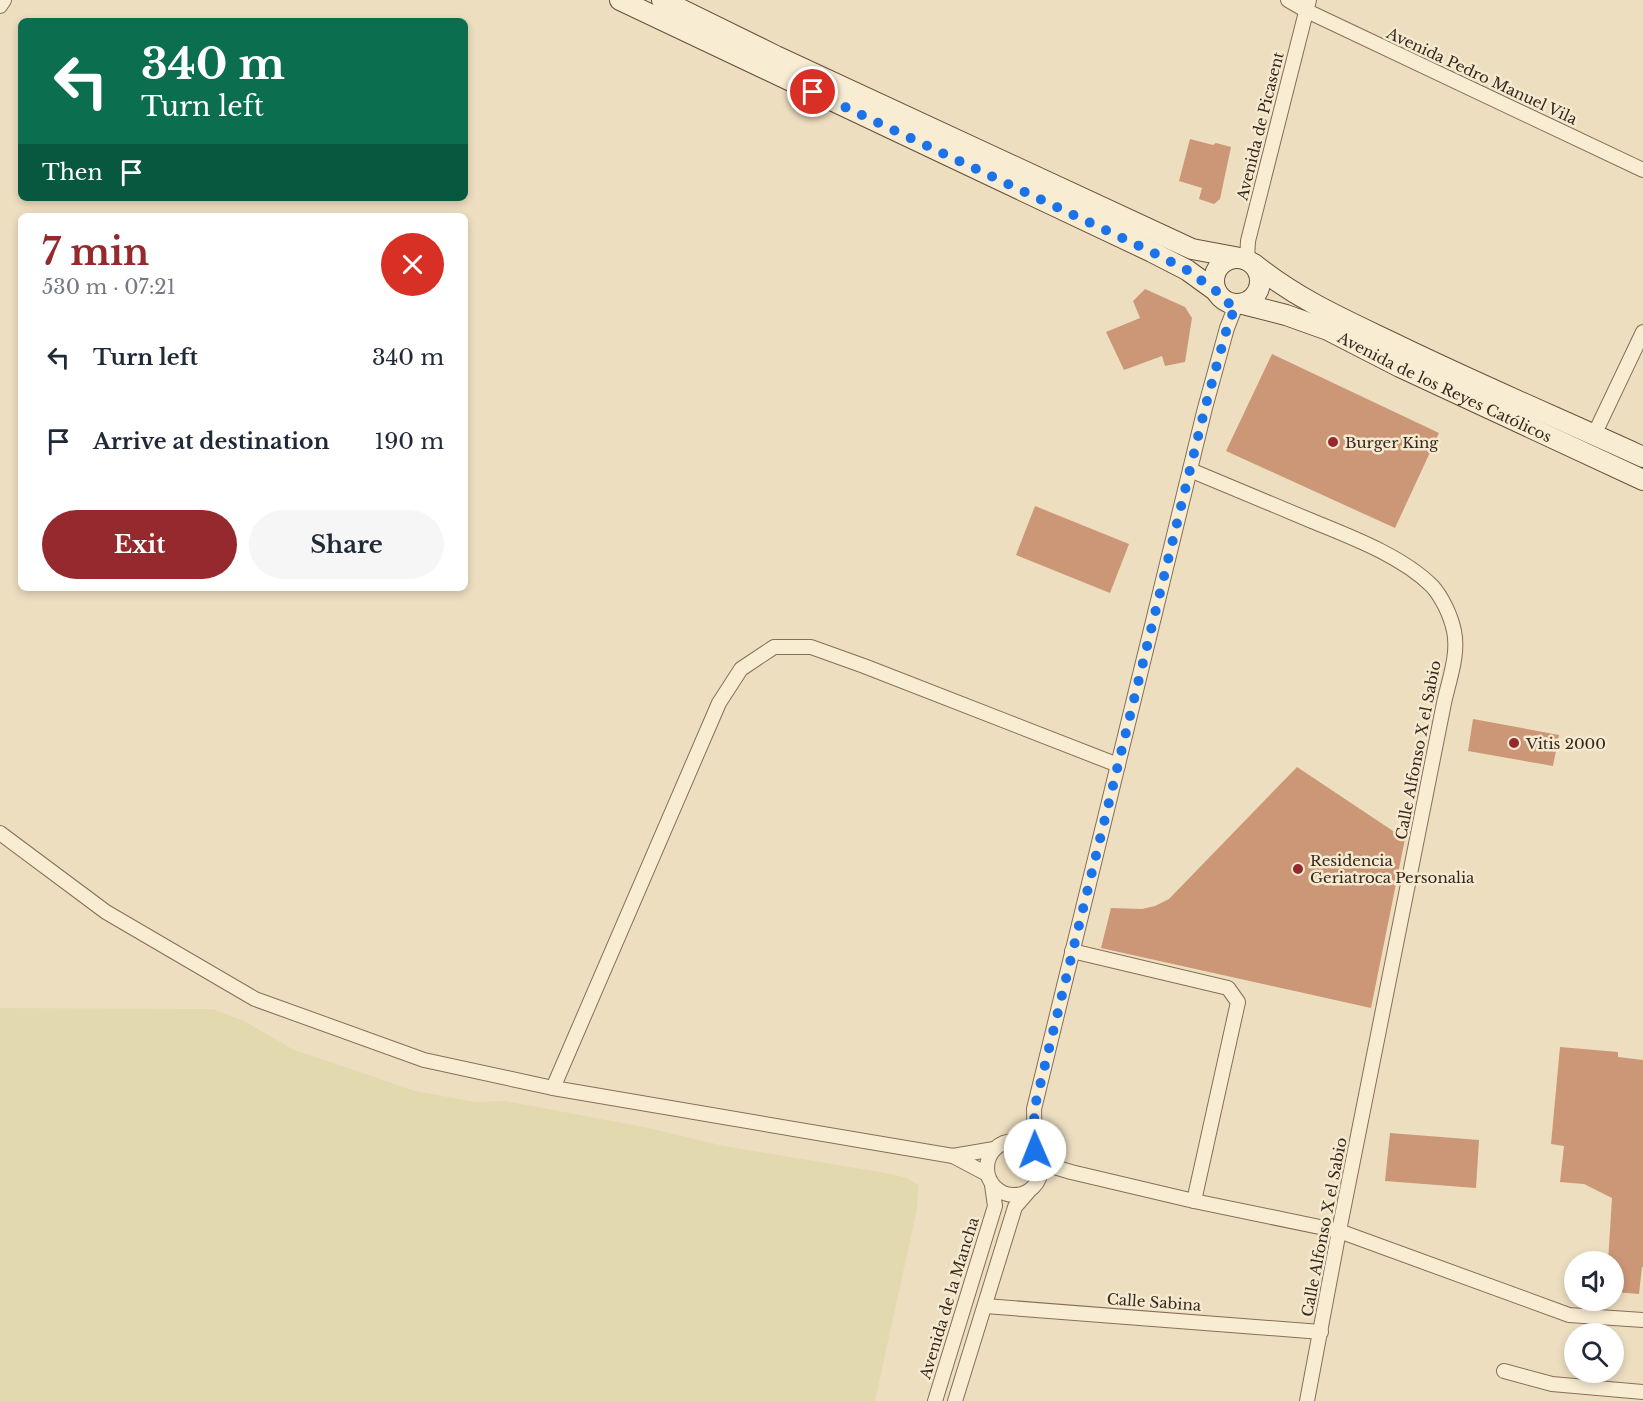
<!DOCTYPE html>
<html lang="en">
<head>
<meta charset="utf-8">
<style>
  :root { --surface:#fff; --page:#f6f6f7; --text:#1f2937; --muted:#747a83; --accent:#95292d }
  body { margin:0; font-family:"Libre Baskerville",serif; background:var(--page); color:var(--text); height:100vh; display:flex; flex-direction:column; font-size:22px; white-space:nowrap }
  * { box-sizing:border-box; margin:0 }
  p { font-size:20px; color:var(--muted) }
  .icon { flex:none; width:33px; height:33px; fill:none; stroke:currentColor; stroke-width:2; stroke-linecap:round; stroke-linejoin:round }
  .map { position:relative; flex:1; overflow:hidden }
  .sheet { position:absolute; left:18px; top:213px; width:450px; height:378px; display:flex; flex-direction:column; background:var(--surface); border-radius:9px; box-shadow:0 3px 9px #0003 }
  .sheet>* { flex:none }
  .banner { position:absolute; left:18px; top:18px; width:450px; height:183px; border-radius:9px; box-shadow:0 3px 9px #0003; background:#0b6e4f; color:#fff; overflow:hidden }
  .tools { position:absolute; left:1564px; top:1251px; display:grid; gap:12px }
  .tools a { display:grid; place-items:center; width:60px; height:60px; border-radius:50%; background:var(--surface); box-shadow:0 3px 9px #0003; font-size:30px }
  .pin { position:absolute; display:grid; place-items:center; width:51px; height:51px; color:#fff; margin:-26px; border:3px solid #fff; border-radius:50%; box-shadow:0 2px 6px #0007 }
  .me { position:absolute; width:66px; margin:-33px; rotate:359deg; stroke-linejoin:round; filter:drop-shadow(0 0 4px #0008) }
  .turn { display:flex; align-items:center; gap:21px; height:126px; padding:0 24px; font-size:27px }
  .turn .icon { width:78px; height:78px; stroke-width:2.5 }
  .turn b { display:block; font-size:42px; line-height:51px }
  .then { display:flex; align-items:center; height:57px; padding:0 24px; background:#0003; gap:12px; font-size:22px }
  .round { display:grid; place-items:center; flex:none; width:63px; height:63px; border-radius:32px; background:var(--page) }
  .head { display:flex; align-items:center; justify-content:space-between; height:102px; padding:0 24px }
  h1 { font-size:36px; font-weight:800; line-height:45px; color:var(--accent) }
  .cta { display:flex; gap:12px; margin-top:auto; padding:12px 24px }
  .cta a { flex:1; height:69px; border-radius:36px; background:var(--accent); color:#fff; font-size:24px; font-weight:800; line-height:69px; text-align:center }
  .cta a+a { background:var(--page); color:var(--text) }
  ul { padding:0; list-style:none }
  li { display:flex; align-items:center; gap:18px; height:84px; padding:0 24px }
  li div { flex:1 }
  li b { display:block; font-size:22px }
  li em { font-style:normal }
  .map>svg:first-child { display:block }
</style>
</head>
<body>
<div class="map">
<svg width="1643" height="1401" viewBox="0 0 1643 1401">
  <rect width="100%" height="100%" fill="#eddec0"/>
  <polygon fill="#e3d9ae" points="0,1008 213,1009 244,1021 292,1049 415,1091 476,1102 505,1101 644,1127 724,1146 885,1173 907,1178 918,1185 917,1209 875,1401 0,1401"/>
  <g fill="#cb9776">
    <polygon points="1190,139 1213,145 1216,143 1231,147 1220,199 1214,204 1199,199 1202,188 1179,181"/>
    <polygon points="1145,289 1185,307 1192,318 1185,362 1165,366 1162,356 1124,370 1106,332 1140,318 1133,301"/>
    <polygon points="1272,354 1439,433 1395,528 1226,451"/>
    <polygon points="1035,506 1129,544 1110,593 1016,555"/>
    <polygon points="1473,719 1559,735 1553,766 1468,751"/>
    <polygon points="1297,767 1405,839 1371,1008 1101,948 1111,908 1142,909 1155,906 1169,899"/>
    <polygon points="1560,1047 1618,1052 1618,1057 1643,1060 1643,1267 1642,1267 1639,1294 1614,1292 1614,1262 1608,1262 1612,1198 1584,1184 1560,1182 1564,1146 1551,1144"/>
    <polygon points="1390,1133 1479,1140 1476,1188 1385,1181"/>
  </g>
  <g fill="none" stroke-linecap="round" stroke-linejoin="round">
    <defs>
      <g id="street">
        <polyline points="1288,0 1307,11 1643,170"/>
        <polyline points="0,6 4,0"/>
        <polyline points="1247,260 1248,241 1309,0"/>
        <polyline points="1594,435 1643,332"/>
        <path d="M1190 470C1231 487 1272 504 1312 521 1351 537 1402 556 1432 586 1442 597 1451 616 1454 631 1459 654 1449 680 1444 703L1339 1231 1307 1401"/>
        <polyline points="0,833 106,912 255,999 424,1060 553,1088 953,1156 994,1149"/>
        <polyline points="1072,951 1228,988 1238,1002 1194,1201"/>
        <polyline points="553,1088 719,703 741,669 774,647 811,647 864,666 1118,765"/>
        <circle cx="1014" cy="1168" r="27"/>
        <polyline points="1035,1150 1034,1109 1205,408 1227,328 1236,305"/>
        <polyline points="953,1156 987,1174"/>
        <polyline points="1041,1163 1071,1172 1194,1201 1339,1231 1569,1315 1643,1320"/>
        <polyline points="985,1306 1321,1332"/>
        <polyline points="1504,1371 1552,1384 1643,1392"/>
        <polyline points="935,1401 995,1206 992,1185"/>
        <polyline points="955,1401 1015,1207 1028,1192"/>
      </g>
      <g id="secondary">
        <polyline points="620,0 1152,252 1187,270 1216,291"/>
        <polyline points="662,0 776,56 1192,249 1240,258"/>
        <circle cx="1237" cy="281" r="23"/>
        <path d="M1254 264C1297 299 1343 319 1393 343 1475 383 1560 419 1643 457"/>
        <path id="s1" d="M1243 304 1286 315 1328 330 1400 367 1643 480"/>
      </g>
    </defs>
    <use href="#street" stroke="#866f58" stroke-width="16"/>
    <use href="#secondary" stroke="#68513c" stroke-width="22"/>
    <use href="#street" stroke="#f8ecd3" stroke-width="14"/>
    <use href="#secondary" stroke="#f8ecd3" stroke-width="20"/>
  </g>
  <g fill="none" stroke-linecap="round" stroke-linejoin="round">
    <polyline stroke="#1a73e8" stroke-width="10" stroke-dasharray="0 18" points="813,92 1152,252 1187,270 1216,291 1221,298 1228,303 1236,305 1227,328 1205,408 1034,1110 1035,1150"/>
  </g>
  <g fill="#95292d" stroke="#f5e9d0" stroke-width="2">
    <circle cx="1333" cy="442" r="6"/>
    <circle cx="1514" cy="743" r="6"/>
    <circle cx="1298" cy="869" r="6"/>
  </g>
  <g text-anchor="middle" dominant-baseline="central" stroke-width="5" stroke-linejoin="round" paint-order="stroke">
    <g font-size="15" fill="#36281d" stroke="#f5e9d0">
      <text transform="translate(1482 76) rotate(25)">Avenida Pedro Manuel Vila</text>
      <text transform="translate(1260 126) rotate(-76)">Avenida de Picasent</text>
      <text stroke="none"><textPath href="#s1" startOffset="219">Avenida de los Reyes Católicos</textPath></text>
      <text transform="translate(1418 750) rotate(-79)">Calle Alfonso X el Sabio</text>
      <text transform="translate(1324 1227) rotate(-79)">Calle Alfonso X el Sabio</text>
      <text transform="translate(949 1298) rotate(-73)">Avenida de la Mancha</text>
      <text transform="translate(1154 1302) rotate(4)">Calle Sabina</text>
    </g>
    <g font-size="15" fill="#36281d" stroke="#f5e9d0" text-anchor="start">
      <text x="1345" y="442">Burger King</text>
      <text x="1526" y="743">Vitis 2000</text>
      <text x="1310" y="860">Residencia<tspan x="1310" dy="17">Geriatroca Personalia</tspan></text>
    </g>
  </g>
</svg>
<div class="tools">
<a><svg class="icon" aria-label="sound" viewBox="0 0 24 24"><path d="M4 9h4l5-4v14l-5-4H4zM17 9q2 3 0 6"/></svg></a>
<a><svg class="icon" aria-label="search" viewBox="0 0 24 24"><circle cx="10" cy="10" r="6"/><path d="M15 15l6 6"/></svg></a>
</div>
<div class="pin" style="left:813px;top:92px;background:#d93025"><svg class="icon" aria-label="arrive" viewBox="0 0 24 24"><path d="M6 21V4h12l-3 4 3 4H6"/></svg></div>
<svg class="me" style="left:1035px;top:1150px" viewBox="-20 -20 40 40"><circle r="19" fill="#fff"/><path d="M0-13L10 11 0 6-10 11z" fill="#1a73e8"/></svg>
<div class="banner">
<div class="turn"><svg class="icon" aria-label="left" viewBox="0 0 24 24"><path d="M17 20v-9H6M10 6l-5 5 5 5"/></svg><div><b>340 m</b>Turn left</div></div>
<div class="then">Then<svg class="icon" aria-label="arrive" viewBox="0 0 24 24"><path d="M6 21V4h12l-3 4 3 4H6"/></svg></div>
</div>
<section class="sheet">
<div class="head"><div><h1>7 min</h1><p>530 m · 07:21</p></div><a class="round" style="background:#d93025;color:#fff"><svg class="icon" aria-label="close" viewBox="0 0 24 24"><path d="M6 6l12 12M18 6L6 18"/></svg></a></div>
<ul>
<li><svg class="icon" aria-label="left" viewBox="0 0 24 24"><path d="M17 20v-9H6M10 6l-5 5 5 5"/></svg><div><b>Turn left</b></div><em>340 m</em></li>
<li><svg class="icon" aria-label="arrive" viewBox="0 0 24 24"><path d="M6 21V4h12l-3 4 3 4H6"/></svg><div><b>Arrive at destination</b></div><em>190 m</em></li>
</ul>
<div class="cta"><a>Exit</a><a>Share</a></div>
</section>
</div>
</body>
</html>
